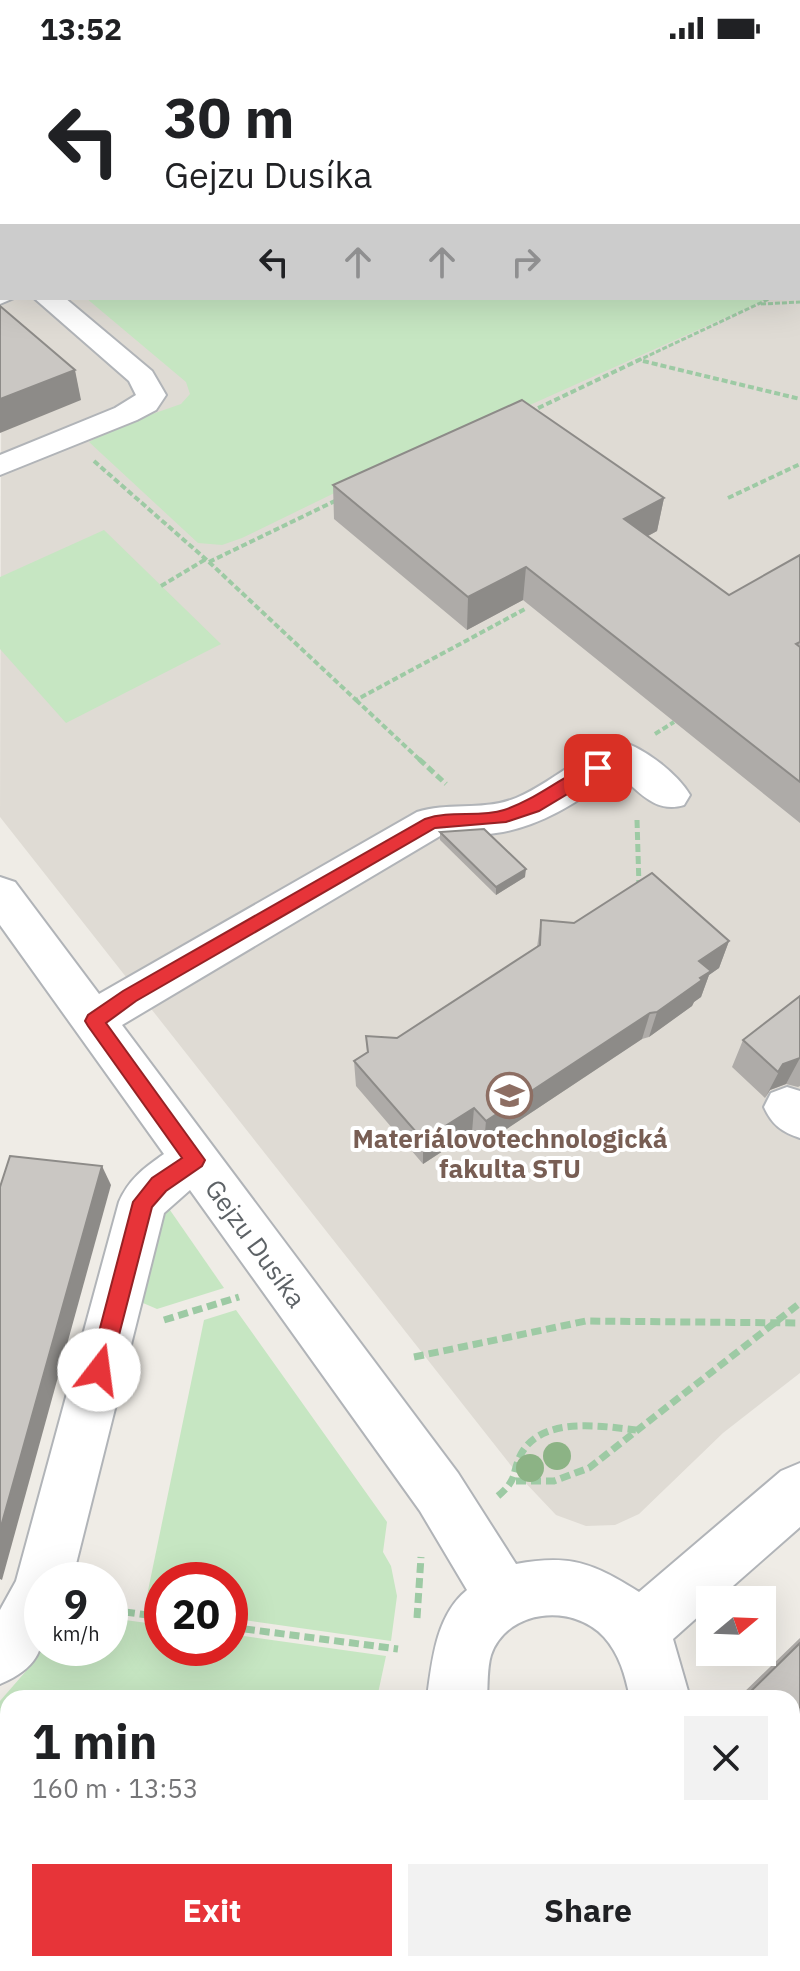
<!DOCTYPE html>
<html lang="en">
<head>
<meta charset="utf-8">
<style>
  :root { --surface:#fff; --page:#f2f2f2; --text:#202124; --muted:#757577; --accent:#e73439 }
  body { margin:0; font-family:"IBM Plex Sans",sans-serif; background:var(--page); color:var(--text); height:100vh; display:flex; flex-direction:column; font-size:30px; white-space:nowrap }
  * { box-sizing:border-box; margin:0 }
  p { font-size:26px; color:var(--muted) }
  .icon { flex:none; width:44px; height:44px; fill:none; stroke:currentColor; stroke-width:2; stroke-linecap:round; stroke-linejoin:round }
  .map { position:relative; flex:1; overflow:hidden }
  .side { position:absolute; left:0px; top:1634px; width:800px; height:282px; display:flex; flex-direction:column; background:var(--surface); border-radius:24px 24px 0 0; box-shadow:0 8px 32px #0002 }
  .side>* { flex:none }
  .hud { position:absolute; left:0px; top:0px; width:800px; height:244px; box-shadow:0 8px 32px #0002; background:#fff; color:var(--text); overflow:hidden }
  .needle { width:52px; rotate:71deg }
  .controls { position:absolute; left:696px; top:1530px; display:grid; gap:16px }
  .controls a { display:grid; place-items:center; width:80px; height:80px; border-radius:0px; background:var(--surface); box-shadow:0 8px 32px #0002; font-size:40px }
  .speed { position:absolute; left:24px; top:1506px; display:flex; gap:16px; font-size:40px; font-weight:700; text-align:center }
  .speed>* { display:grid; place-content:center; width:104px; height:104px; border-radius:50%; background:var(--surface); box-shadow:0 8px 32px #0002; line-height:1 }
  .speed small { font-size:20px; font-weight:400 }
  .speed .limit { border:12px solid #d22; background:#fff; color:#111 }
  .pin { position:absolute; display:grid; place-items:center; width:68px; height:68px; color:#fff; margin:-34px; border-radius:16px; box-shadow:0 4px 12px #0006 }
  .me { position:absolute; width:88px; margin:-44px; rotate:15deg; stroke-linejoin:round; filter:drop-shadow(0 0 6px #0008) }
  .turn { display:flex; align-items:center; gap:28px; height:168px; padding:0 32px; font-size:36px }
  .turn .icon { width:104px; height:104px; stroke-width:2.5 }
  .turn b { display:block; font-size:56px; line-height:68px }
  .lanes { display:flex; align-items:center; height:76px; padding:0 32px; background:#0003; justify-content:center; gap:40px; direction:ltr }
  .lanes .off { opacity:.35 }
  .round { display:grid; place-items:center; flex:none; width:84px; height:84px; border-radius:0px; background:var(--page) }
  .summary { display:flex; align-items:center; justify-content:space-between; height:136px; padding:0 32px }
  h1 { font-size:48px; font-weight:800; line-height:60px }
  .button { display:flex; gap:16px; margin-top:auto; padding:16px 32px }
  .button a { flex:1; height:92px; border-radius:0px; background:var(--accent); color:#fff; font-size:32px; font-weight:800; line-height:92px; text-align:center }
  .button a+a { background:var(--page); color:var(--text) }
  .status { display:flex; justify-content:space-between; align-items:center; height:56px; padding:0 40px; background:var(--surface); direction:ltr }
  .status svg { height:22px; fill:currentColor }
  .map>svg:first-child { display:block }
</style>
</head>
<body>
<div class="status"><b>13:52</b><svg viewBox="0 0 49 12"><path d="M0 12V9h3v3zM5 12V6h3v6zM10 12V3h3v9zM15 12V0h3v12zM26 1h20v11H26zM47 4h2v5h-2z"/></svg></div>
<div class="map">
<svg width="800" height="1915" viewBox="0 0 800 1915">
  <rect width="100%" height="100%" fill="#efece6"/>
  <polygon fill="#dfdbd4" points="2,95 2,242 798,242 800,102 800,1317 723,1377 639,1458 615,1469 586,1470 556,1459 520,1421 0,761"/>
  <g fill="#c6e6c2">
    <polygon points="86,242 769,242 353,428 242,482 222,489 198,487 89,386 115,371 181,348 190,338 186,326"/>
    <polygon points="104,474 221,588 66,667 0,593 0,521"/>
    <polygon points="163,1144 224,1232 157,1253 143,1247 134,1234"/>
    <polygon points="236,1254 387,1466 383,1496 391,1510 397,1540 391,1585 230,1562 230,1524 162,1524 162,1551 145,1549 204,1264"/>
    <polygon points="110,1562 162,1569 162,1592 230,1592 230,1578 386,1600 377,1642 8,1642 8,1861 0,1868 0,1645 33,1607 42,1592 110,1592"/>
  </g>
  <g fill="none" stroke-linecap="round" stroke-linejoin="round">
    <defs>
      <g id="minor">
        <polygon points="312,0 341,0 311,2"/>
        <rect x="0" y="76" width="2" height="14"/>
        <polygon points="2,146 2,162 0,163 0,147"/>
        <rect x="0" y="191" width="2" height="18"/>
        <polygon points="0,231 2,242 14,242 0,248"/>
        <polygon points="34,242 65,242 152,315 166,339 156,354 137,364 0,419 0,399 115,352 136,339 129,325"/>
        <path d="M620 685C644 692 677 717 690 739L684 749C655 758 639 735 618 718 581 743 542 771 496 777 478 780 459 778 440 780L122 969 458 1417 516 1508C570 1498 593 1507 639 1536L781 1415 800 1407V1471L717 1544H710V1550L673 1583 690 1642H630C625 1619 620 1599 604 1581 573 1547 507 1553 491 1599 487 1612 488 1629 487 1642H427C432 1605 436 1559 467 1534L420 1455 190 1134 164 1157 72 1524H42C42 1575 55 1605 0 1628V1554L16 1525 119 1146C129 1123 144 1112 164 1098L0 869V821L15 826 99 938 417 756C449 746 485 755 516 742 552 727 582 696 620 685Z"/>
        <path d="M787 1031 800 1035V1082C782 1076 772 1069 764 1051L771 1037Z"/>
        <polygon points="792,1783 800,1787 800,1854 792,1851"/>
        <polygon points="49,1908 120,1908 117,1915 46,1915"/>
        <polygon points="234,1908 305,1908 302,1915 231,1915"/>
      </g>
    </defs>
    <use href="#minor" stroke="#b1b4b8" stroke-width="4"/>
    <g stroke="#9dcaa4" stroke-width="3" stroke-dasharray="5 2" stroke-linecap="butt">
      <polyline points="528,0 532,2"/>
      <polyline points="752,0 755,2"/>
      <polyline points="249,2 257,0"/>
      <polyline points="690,2 697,0"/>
      <polyline points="761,248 800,246"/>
      <polyline points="637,305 771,242"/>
    </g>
    <g stroke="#9dcaa4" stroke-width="4" stroke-dasharray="6 3" stroke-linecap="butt">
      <polyline points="643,305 800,343"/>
      <polyline points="530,356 641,303"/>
      <polyline points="94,405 209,506 339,443"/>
      <polyline points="728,442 800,408"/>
      <polyline points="209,506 356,644 525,553"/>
      <polyline points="161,530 206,503"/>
      <polyline points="356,644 421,705"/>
      <polyline points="655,678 674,666"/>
    </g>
    <g stroke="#9dcaa4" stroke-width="5" stroke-dasharray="8 4" stroke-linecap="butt">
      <polyline points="419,703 446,728"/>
      <polyline points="637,764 639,830"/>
    </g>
    <g stroke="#9dcaa4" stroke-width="7" stroke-dasharray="10 5" stroke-linecap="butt">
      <polyline points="164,1264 239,1241"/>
      <polyline points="414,1301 586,1265 800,1267"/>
      <polyline points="516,1425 554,1425 589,1412 800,1247"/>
      <path d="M498 1440C519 1422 511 1418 521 1398 542 1360 600 1370 636 1374"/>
      <polyline points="110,1554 162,1561"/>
      <polyline points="417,1562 421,1501"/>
      <polyline points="230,1571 398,1593"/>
      <polyline points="198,1915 205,1908"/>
    </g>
    <use href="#minor" fill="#fff" fill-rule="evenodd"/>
  </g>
  <g fill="#8cb385">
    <circle cx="557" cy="1400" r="14"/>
    <circle cx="530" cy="1412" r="14"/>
  </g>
  <g fill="#aeaba8">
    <polygon points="333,429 664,442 657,475 648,480 729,539 800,499 800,767 523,544 467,574 334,463"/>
    <polygon points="440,776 525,821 496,839 440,784"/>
    <polygon points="541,864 729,885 719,912 709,919 701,941 694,946 692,950 649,981 642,983 484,1088 472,1076 423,1108 356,1030 354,1005 367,996 366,980 397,982 537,891"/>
    <polygon points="800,940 800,1030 798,1031 786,1028 770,1034 765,1042 732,1011 743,984"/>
    <polygon points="800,1582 800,1705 792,1697 792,1642 738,1642"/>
  </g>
  <g fill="#8d8b88">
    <polygon points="75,314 81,344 0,377 0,343"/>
    <polygon points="664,442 657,475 618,496 624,463"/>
    <polygon points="526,511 523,544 467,574 468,541"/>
    <polygon points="526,813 525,821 496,839 496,831"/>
    <polygon points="729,885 719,912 709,919 701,941 694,946 692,950 649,981 657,956 699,905"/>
    <polygon points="650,957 642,983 484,1088 486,1065"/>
    <polygon points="800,1002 786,1028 770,1034 765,1042 783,1008"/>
    <polygon points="474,1052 472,1076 423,1108 423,1084"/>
    <polygon points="102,1110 111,1129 2,1524 0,1523 0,1474"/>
  </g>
  <g fill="#cac7c3" stroke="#8d8b88" stroke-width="2">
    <polygon points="532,0 617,0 621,2 526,2"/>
    <polygon points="0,250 75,314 0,343"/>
    <polygon points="522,344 664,442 624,463 729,539 800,499 800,586 796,588 800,591 800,726 526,511 468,541 333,429"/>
    <polygon points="484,773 526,813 496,831 440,776"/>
    <polygon points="652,817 729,885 699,905 711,915 700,922 702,924 657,956 650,957 486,1065 474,1052 423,1084 354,1005 368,996 366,980 397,982 540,889 541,864 574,867"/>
    <polygon points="800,940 800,1002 783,1008 778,1016 743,984"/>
    <polygon points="10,1100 102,1110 0,1474 0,1131"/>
    <polygon points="800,1587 800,1693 792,1685 792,1642 745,1641"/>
  </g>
  <path fill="#e73439" stroke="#962225" stroke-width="2" d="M598 706 606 712 604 716 539 755 506 766 435 772 136 945 106 967 205 1104 202 1110 166 1135 152 1151 110 1314 107 1321 99 1324 92 1321 89 1314 133 1146 152 1122 182 1102 88 970 85 965 88 959 123 935 425 763C451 754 479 762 504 754 538 743 565 717 598 706Z"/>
  <defs>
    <symbol id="university-ring" viewBox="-11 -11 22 22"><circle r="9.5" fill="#fff" stroke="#8d6e63" stroke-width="1.5"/><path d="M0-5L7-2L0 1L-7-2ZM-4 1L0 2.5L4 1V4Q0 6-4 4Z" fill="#8d6e63"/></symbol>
  </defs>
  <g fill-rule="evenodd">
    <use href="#university-ring" x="484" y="1014" width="51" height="51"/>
  </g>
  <g text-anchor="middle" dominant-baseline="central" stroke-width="8" stroke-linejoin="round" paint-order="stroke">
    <g font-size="26" font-weight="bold" fill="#785e54" stroke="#fff">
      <text x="510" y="1082">Materiálovotechnologická<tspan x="510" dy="30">fakulta STU</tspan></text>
    </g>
    <g font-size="26" fill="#5d6266" stroke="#fff">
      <text transform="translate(256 1187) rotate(54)">Gejzu Dusíka</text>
    </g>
  </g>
</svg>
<div class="controls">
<a><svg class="needle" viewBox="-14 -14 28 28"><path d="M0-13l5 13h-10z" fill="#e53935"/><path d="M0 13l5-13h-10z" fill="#757577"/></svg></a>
</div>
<div class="speed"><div>9<small>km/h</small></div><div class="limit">20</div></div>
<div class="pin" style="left:598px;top:712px;background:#d93025"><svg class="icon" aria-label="arrive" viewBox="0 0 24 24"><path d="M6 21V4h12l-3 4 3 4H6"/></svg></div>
<svg class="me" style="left:99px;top:1314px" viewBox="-20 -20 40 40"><circle r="19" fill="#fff"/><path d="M0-13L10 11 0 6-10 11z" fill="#e73439"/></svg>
<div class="hud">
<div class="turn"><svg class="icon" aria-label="left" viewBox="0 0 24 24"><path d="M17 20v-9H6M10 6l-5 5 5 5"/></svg><div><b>30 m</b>Gejzu Dusíka</div></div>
<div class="lanes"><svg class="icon" aria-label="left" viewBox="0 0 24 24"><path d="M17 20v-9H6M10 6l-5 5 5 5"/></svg><svg class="icon off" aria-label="ahead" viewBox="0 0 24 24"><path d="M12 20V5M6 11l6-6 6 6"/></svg><svg class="icon off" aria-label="ahead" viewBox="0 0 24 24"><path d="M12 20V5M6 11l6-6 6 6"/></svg><svg class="icon off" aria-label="right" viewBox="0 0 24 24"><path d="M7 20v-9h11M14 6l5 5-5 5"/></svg></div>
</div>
<section class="side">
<div class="summary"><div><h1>1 min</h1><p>160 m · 13:53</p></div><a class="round"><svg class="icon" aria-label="close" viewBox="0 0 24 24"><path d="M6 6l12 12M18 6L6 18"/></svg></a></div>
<div class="button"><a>Exit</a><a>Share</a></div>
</section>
</div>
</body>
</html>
